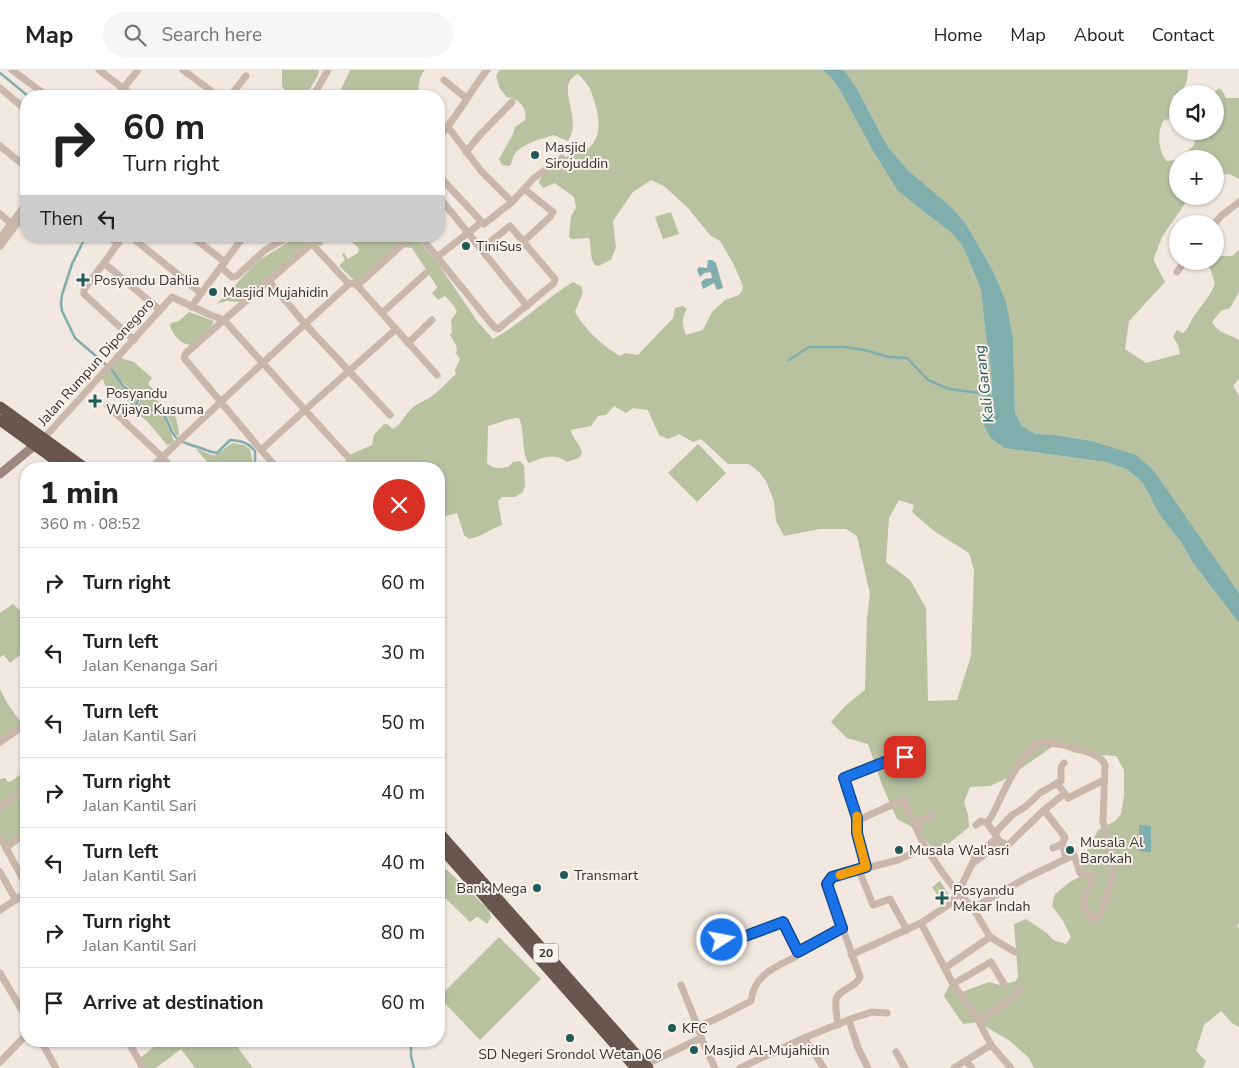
<!DOCTYPE html>
<html lang="en">
<head>
<meta charset="utf-8">
<style>
  :root { --surface:#fff; --page:#f6f6f6; --text:#222; --muted:#767676; --line:#e0e0e0 }
  body { margin:0; font-family:"Nunito Sans",sans-serif; background:var(--page); color:var(--text); height:100vh; display:flex; flex-direction:column; font-size:19px; white-space:nowrap }
  * { box-sizing:border-box; margin:0 }
  p { font-size:16px; color:var(--muted) }
  .icon { flex:none; width:28px; height:28px; fill:none; stroke:currentColor; stroke-width:2; stroke-linecap:round; stroke-linejoin:round }
  .map { position:relative; flex:1; overflow:hidden }
  .drawer { position:absolute; left:20px; top:392px; width:425px; height:585px; display:flex; flex-direction:column; background:var(--surface); border-radius:20px; box-shadow:0 1px 4px #0004 }
  .drawer>* { flex:none }
  .hud { position:absolute; left:20px; top:20px; width:425px; height:152px; border-radius:20px; box-shadow:0 1px 4px #0004; background:#fff; color:var(--text); overflow:hidden }
  .buttons { position:absolute; left:1169px; top:15px; display:grid; gap:10px }
  .buttons a { display:grid; place-items:center; width:55px; height:55px; border-radius:50%; background:var(--surface); box-shadow:0 1px 4px #0004; font-size:25px }
  .pin { position:absolute; display:grid; place-items:center; width:42px; height:42px; color:#fff; margin:-21px; border-radius:10px; box-shadow:0 2px 8px #0006 }
  .me { position:absolute; width:55px; margin:-28px; rotate:79deg; stroke-linejoin:round; filter:drop-shadow(0 0 4px #0008) }
  .turn { display:flex; align-items:center; gap:18px; height:105px; padding:0 20px; font-size:22px }
  .turn .icon { width:65px; height:65px; stroke-width:2.5 }
  .turn b { display:block; font-size:35px; line-height:42px }
  .then { display:flex; align-items:center; height:48px; padding:0 20px; background:#0003; gap:10px; font-size:19px }
  .round { display:grid; place-items:center; flex:none; width:52px; height:52px; border-radius:26px; background:var(--page) }
  .overview { display:flex; align-items:center; justify-content:space-between; height:85px; padding:0 20px }
  h1 { font-size:30px; font-weight:800; line-height:38px }
  ul { padding:0; list-style:none }
  li { display:flex; align-items:center; gap:15px; height:70px; padding:0 20px; border-top:1px solid var(--line) }
  li div { flex:1 }
  li b { display:block; font-size:19px }
  li em { font-style:normal }
  header { display:flex; align-items:center; gap:30px; box-sizing:border-box; height:70px; padding:0 25px; background:var(--surface); border-bottom:1px solid var(--line) }
  header strong { font-size:24px }
  nav { display:flex; gap:28px; margin-inline-start:auto; font-size:18px }
  .search { width:350px; height:45px; background:var(--page); display:flex; align-items:center; gap:12px; box-sizing:border-box; padding:0 18px; border-radius:28px; color:var(--muted); font-size:19px }
  .map>svg:first-child { display:block }
</style>
</head>
<body>
<header>
<strong>Map</strong>
<div class="search"><svg class="icon" aria-label="search" viewBox="0 0 24 24"><circle cx="10" cy="10" r="6"/><path d="M15 15l6 6"/></svg>Search here</div>
<nav><a>Home</a><a>Map</a><a>About</a><a>Contact</a></nav>
</header>
<div class="map">
<svg width="1239" height="998" viewBox="0 0 1239 998">
  <rect width="100%" height="100%" fill="#f2e8df"/>
  <g fill="#b8c1a0" fill-rule="evenodd">
    <polygon points="282,0 319,0 318,5 306,26 288,26 282,16"/>
    <path d="M350 0H425C417 8 421 16 416 25L392 21 386 26H338Z"/>
    <path d="M500 0H822L830 6 841 22 871 77 931 146 953 164 963 177 981 219 985 260 991 300 992 335 985 355 1004 378 1106 392 1128 400 1143 413 1159 444 1180 471 1193 493 1239 553V852L1237 857 1239 858V957L1232 953 1221 941 1204 955 1196 981 1206 991 1203 998H1034L1029 988 1010 971 978 952 963 954 944 926 950 914 962 922 989 912 1000 915 1016 911 1018 906 1014 854 1026 849 1047 863 1053 870 1066 874 1071 867 1063 851 1052 836 1055 824 1070 812 1081 806 1082 791 1098 760 1115 751 1121 744 1124 725V700L1116 686 1076 683 1055 675 1007 708 990 716 970 717 964 732 968 745 969 757 948 774 933 780 918 760 897 749 882 715 868 674 847 668 831 652 845 636 865 620 867 548 870 524 857 466 846 459H820L784 466 776 451 774 431 766 411 759 402 749 394H728L701 369 693 372 679 364 668 369 659 365 648 340 633 338 626 343 614 336 606 345 598 346 591 356 571 360C572 369 582 375 582 384L579 388 567 392C553 382 543 388 529 393 521 384 525 361 519 348 511 347 497 354 488 356L487 393C493 400 500 398 508 397L513 392 520 391 524 396 525 415 523 422 515 427H502L498 431 502 455C490 459 481 467 469 469L464 465 457 443 439 448V399H350L345 391 349 385 372 375 374 365 384 354H387L393 359C403 354 405 342 415 336 419 333 424 331 429 328 439 322 447 312 456 304L455 300 460 289 455 282 457 281 456 275 450 265 452 262 451 250 457 242 454 236 445 226 438 230 432 223 437 218 436 215 412 178 404 177 358 211H355L339 196 345 190 342 184 344 183 348 189 358 183 359 179C348 165 338 165 323 171L322 176 315 174 243 230 239 232 227 231 217 234 258 191 298 166H415L439 195 477 251 493 269C522 253 545 229 573 212L581 216 583 222 575 242C585 260 603 276 620 286L625 283 638 285 673 248 675 238 683 236 687 239C681 249 682 254 686 265L703 260 712 242 725 230 739 225 742 221 743 216 733 193 720 171 710 165 687 137 664 116 651 110 633 122 613 151 616 177 611 190 598 196 595 195C589 188 592 176 589 168L572 169 569 167 571 146 576 138 574 127 555 113 543 118 539 113C543 99 556 94 566 87 570 84 568 83 572 82 578 81 586 82 590 77 605 62 597 36 590 19 587 13 582 8 578 4 553 15 584 47 568 71L553 65C540 70 522 73 514 85 512 89 513 92 509 96L502 95 499 89 512 66 515 57 525 50C528 38 518 28 507 27L500 19 496 6ZM899 430 914 435 912 442 934 461 969 483 974 500 971 586 957 630 928 631 926 538 910 510 886 492 889 448Z"/>
    <path d="M844 0H1188C1187 14 1186 19 1173 26L1169 49 1163 51C1157 62 1158 82 1167 91L1177 90 1178 126H1190L1162 167 1154 188V191L1165 212 1129 251 1125 279 1146 293 1180 284 1178 275 1173 267 1177 260 1183 263C1189 258 1190 252 1194 246 1202 235 1210 226 1215 214L1211 201 1208 195 1209 191H1215V186H1232L1239 180V222L1230 238 1221 241 1212 252C1217 263 1229 264 1239 270V309L1233 316 1239 326V523L1204 474 1136 386 1092 371 1056 365 1036 364 1022 356 1015 342 1013 268 992 199 966 154 952 138 908 100 888 77 856 17Z"/>
    <polygon points="1219,18 1222,20 1226,28 1239,28 1239,109 1229,104 1215,105 1215,89 1180,89 1194,75 1197,61 1215,61 1214,23"/>
    <polygon points="671,142 679,164 663,169 655,147"/>
    <path d="M189 242 214 251 210 258 191 275C181 275 174 265 170 257L171 253 179 251Z"/>
    <path d="M120 288 134 292 152 308 148 314 153 319 157 320 158 323 156 329C162 337 168 336 173 341 176 346 179 359 179 365L177 366C173 361 173 356 170 351 163 338 149 341 138 336L141 327C131 318 115 311 112 297Z"/>
    <path d="M110 300 122 317 137 327 135 337C145 343 161 341 168 352 171 357 171 365 174 371L173 373 167 375 147 351 133 340 129 332 105 315 102 307Z"/>
    <path d="M232 373 244 375 250 379 254 399H213L195 378C220 388 210 389 232 373Z"/>
    <polygon points="698,374 726,403 697,432 668,403"/>
    <polygon points="13,534 26,546 26,585 20,585 10,593 4,585 0,587 0,543"/>
    <polygon points="0,619 7,633 22,654 0,672"/>
    <polygon points="26,700 26,760 14,770 6,773 0,766 0,709 5,708 8,712 12,711"/>
    <polygon points="440,798 447,800 489,840 491,848 487,854 478,847 475,848 470,852 441,824 439,825"/>
    <polygon points="940,811 951,828 943,833 932,817"/>
    <polygon points="499,867 541,909 480,970 439,927"/>
    <polygon points="161,971 233,971 253,998 195,998 181,979 156,998 145,998 139,989"/>
  </g>
  <g fill="#7faeac">
    <polygon points="822,0 844,0 856,17 888,77 908,100 952,138 966,154 992,199 1006,232 1013,268 1015,342 1022,356 1036,364 1056,365 1092,371 1136,385 1153,400 1163,414 1239,523 1239,553 1193,493 1180,471 1159,444 1143,413 1128,400 1106,392 1004,378 990,367 984,355 992,335 991,300 985,260 981,219 963,177 953,164 898,121 871,77 841,22 830,6"/>
    <polygon points="708,190 712,190 716,193 723,218 717,220 714,213 703,219 701,212 705,209 712,208 711,202 704,203 700,207 697,200 699,197 707,198"/>
    <polygon points="1139,755 1151,756 1151,782 1139,781"/>
  </g>
  <g fill="none" stroke-linecap="round" stroke-linejoin="round">
    <g stroke="#7faeac" stroke-width="2.5">
      <polyline points="0,3 28,26"/>
      <path d="M86 166 72 194 62 225 61 233 62 241 75 268 111 299 123 316 139 327 136 336C144 341 154 339 162 344 170 350 169 358 174 365 178 372 187 373 194 376 203 378 207 382 217 383L230 370C242 371 247 372 255 381V399"/>
      <polyline points="789,290 809,277 844,277 864,280 889,287 907,288 928,310 949,319 980,323 993,327"/>
      <polyline points="439,752 439,758"/>
      <polyline points="411,971 411,986 414,998"/>
    </g>
    <g stroke="#cab7ab" stroke-width="7">
      <polyline points="12,0 47,26"/>
      <polyline points="99,0 133,26"/>
      <polyline points="183,0 218,26"/>
      <polyline points="444,10 466,28"/>
      <polyline points="0,18 26,40"/>
      <polyline points="117,26 138,0"/>
      <polyline points="230,26 246,6"/>
      <polyline points="313,26 328,0"/>
      <polyline points="439,56 445,60"/>
      <polyline points="448,57 481,101 512,132"/>
      <path d="M439 66C458 47 470 21 487 0"/>
      <polyline points="0,76 26,97"/>
      <polyline points="466,82 479,66 512,32"/>
      <polyline points="439,106 482,152"/>
      <polyline points="439,127 527,236"/>
      <polyline points="0,144 13,155"/>
      <polyline points="1214,154 1221,146 1239,132"/>
      <polyline points="109,166 118,174"/>
      <polyline points="123,166 104,193 160,240"/>
      <polyline points="130,166 201,223"/>
      <polyline points="191,166 225,192"/>
      <polyline points="420,166 494,257 498,259 554,213 555,209 510,156 481,179"/>
      <polyline points="0,168 26,134"/>
      <polyline points="524,171 550,147 553,142 524,119"/>
      <polyline points="0,176 26,142"/>
      <polyline points="437,187 482,152 484,154 512,132 534,108 562,88"/>
      <polyline points="104,193 84,219 84,224 134,270"/>
      <polyline points="221,197 232,207 237,206 265,180 290,166"/>
      <polyline points="1177,202 1185,191"/>
      <polyline points="357,216 404,173"/>
      <polyline points="191,237 244,166"/>
      <polyline points="382,243 426,203"/>
      <polyline points="396,259 437,305"/>
      <polyline points="408,273 432,250"/>
      <polyline points="107,335 162,387 172,399"/>
      <polyline points="44,368 172,227 208,244 224,250 305,340 349,301 390,345"/>
      <polyline points="261,380 278,399"/>
      <polyline points="347,386 305,340 261,380 184,288 186,283 310,175 313,175 349,214"/>
      <path d="M150 399C215 336 282 275 349 214L352 213 356 214 396 259 349 301 305 254 268 210"/>
      <polyline points="345,399 351,392"/>
      <polyline points="0,672 26,654"/>
      <polyline points="1057,713 1068,728 1104,710"/>
      <polyline points="0,737 26,718"/>
      <polyline points="1044,740 1065,767 1062,774 1066,788"/>
      <polyline points="858,750 903,730 924,775 942,802 958,823 973,838 990,867 945,898"/>
      <polyline points="976,755 981,751 987,753"/>
      <polyline points="920,759 917,754 918,752 933,745"/>
      <polyline points="995,763 1012,745 1025,737 1040,723 1061,711 1061,697 1064,693"/>
      <polyline points="0,767 26,815"/>
      <polyline points="999,771 1007,775 1009,774 1044,740 1064,724"/>
      <polyline points="6,778 26,762"/>
      <polyline points="1053,778 1062,774"/>
      <polyline points="973,792 975,787 993,771"/>
      <polyline points="866,797 857,763 857,748 844,708 890,690 905,687"/>
      <polyline points="859,800 873,835 890,829 907,860"/>
      <polyline points="0,802 16,830"/>
      <polyline points="0,840 26,823"/>
      <polyline points="921,853 952,912 977,948 991,975 954,998"/>
      <polyline points="990,867 1015,882"/>
      <polyline points="722,870 732,867 740,868 783,852 798,882"/>
      <path d="M851 885 921 853 950 834 958 823 972 794 999 773 997 767 987 753C995 743 998 732 1004 721 1012 704 1023 685 1038 673 1053 672 1100 680 1105 695L1103 751 1113 795V803L1102 842 1098 847 1094 849 1091 848C1075 828 1092 824 1092 806L1090 804 1080 803 1074 785 1028 807 973 838"/>
      <polyline points="0,903 26,947"/>
      <polyline points="953,914 991,892 1004,914"/>
      <polyline points="681,915 698,957"/>
      <polyline points="849,950 858,978 868,998"/>
      <polyline points="979,951 1010,930 1022,918"/>
      <path d="M838 955C837 947 835 937 836 930 838 919 856 918 860 907L827 814 832 807 898 790 909 785 924 775"/>
      <polyline points="804,968 824,998"/>
      <polyline points="41,971 56,998"/>
      <polyline points="128,971 143,998"/>
      <polyline points="991,975 1011,998"/>
      <polyline points="896,982 905,998"/>
      <polyline points="966,991 972,998"/>
      <polyline points="0,992 26,965"/>
      <polyline points="645,995 701,968"/>
      <path d="M715 998 702 970 698 957 722 946 751 931C754 904 776 897 797 886L798 882 842 858"/>
      <polyline points="740,998 804,968 853,948 872,942 887,943"/>
    </g>
    <polyline stroke="#9d867d" stroke-width="9" points="0,404 35,375"/>
    <g stroke="#68564f" stroke-width="11">
      <polyline points="0,337 86,399"/>
      <polyline points="0,350 68,399"/>
      <polyline points="439,763 648,998"/>
      <polyline points="439,775 636,998"/>
    </g>
  </g>
  <g fill="none" stroke-linecap="round" stroke-linejoin="round">
    <defs>
      <polyline id="route" points="722,870 732,867 740,868 783,852 798,882 842,858 827,814 832,807 866,797 857,763 857,748 844,708 890,690 905,687"/>
    </defs>
    <use href="#route" stroke="#114b97" stroke-width="12"/>
    <use href="#route" stroke="#1a73e8" stroke-width="9"/>
    <polyline stroke="#f59e0b" stroke-width="9" points="840,805 866,797 857,763 857,746"/>
  </g>
  <g fill="#215858" stroke="#f9f2ec" stroke-width="2">
    <circle cx="535" cy="85" r="5"/>
    <circle cx="466" cy="176" r="5"/>
    <path d="M80.5 202.5h5v5h5v5h-5v5h-5v-5h-5v-5h5z"/>
    <circle cx="213" cy="222" r="5"/>
    <path d="M92.5 323.5h5v5h5v5h-5v5h-5v-5h-5v-5h5z"/>
    <circle cx="899" cy="780" r="5"/>
    <circle cx="1070" cy="780" r="5"/>
    <circle cx="564" cy="805" r="5"/>
    <circle cx="537" cy="818" r="5"/>
    <path d="M939.5 820.5h5v5h5v5h-5v5h-5v-5h-5v-5h5z"/>
    <circle cx="672" cy="958" r="5"/>
    <circle cx="570" cy="968" r="5"/>
    <circle cx="694" cy="980" r="5"/>
  </g>
  <g text-anchor="middle" dominant-baseline="central" stroke-width="4" stroke-linejoin="round" paint-order="stroke">
    <rect fill="#f9f2ec" stroke="#726964" stroke-width="1" x="533.5" y="873.5" width="25" height="19" rx="4"/>
    <g font-size="12" font-weight="bold" fill="#382e2a">
      <text x="546" y="883">20</text>
    </g>
    <g font-size="14" fill="#382e2a" stroke="#f9f2ec" text-anchor="start">
      <text x="545" y="77">Masjid<tspan x="545" dy="16">Sirojuddin</tspan></text>
      <text x="476" y="176">TiniSus</text>
      <text x="94" y="210">Posyandu Dahlia</text>
      <text x="223" y="222">Masjid Mujahidin</text>
      <text x="106" y="323">Posyandu<tspan x="106" dy="16">Wijaya Kusuma</tspan></text>
      <text x="1080" y="772">Musala Al<tspan x="1080" dy="16">Barokah</tspan></text>
      <text x="909" y="780">Musala Wal'asri</text>
      <text x="574" y="805">Transmart</text>
      <text x="527" y="818" text-anchor="end">Bank Mega</text>
      <text x="953" y="820">Posyandu<tspan x="953" dy="16">Mekar Indah</tspan></text>
      <text x="682" y="958">KFC</text>
      <text x="704" y="980">Masjid Al-Mujahidin</text>
      <text x="570" y="984" text-anchor="middle">SD Negeri Srondol Wetan 06</text>
    </g>
    <g font-size="14" fill="#382e2a" stroke="#f9f2ec">
      <text transform="translate(96 292) rotate(-48)">Jalan Rumpun Diponegoro</text>
    </g>
    <g font-size="15" font-style="italic" fill="#215858" stroke="#f9f2ec">
      <text transform="translate(984 314) rotate(-97)">Kali Garang</text>
    </g>
  </g>
</svg>
<div class="buttons">
<a><svg class="icon" aria-label="sound" viewBox="0 0 24 24"><path d="M4 9h4l5-4v14l-5-4H4zM17 9q2 3 0 6"/></svg></a>
<a>+</a>
<a>−</a>
</div>
<div class="pin" style="left:905px;top:687px;background:#d93025"><svg class="icon" aria-label="arrive" viewBox="0 0 24 24"><path d="M6 21V4h12l-3 4 3 4H6"/></svg></div>
<svg class="me" style="left:722px;top:870px" viewBox="-20 -20 40 40"><circle r="17" fill="#1a73e8" stroke="#fff" stroke-width="3"/><path d="M0-11L8 9 0 5-8 9z" fill="#fff"/></svg>
<div class="hud">
<div class="turn"><svg class="icon" aria-label="right" viewBox="0 0 24 24"><path d="M7 20v-9h11M14 6l5 5-5 5"/></svg><div><b>60 m</b>Turn right</div></div>
<div class="then">Then<svg class="icon" aria-label="left" viewBox="0 0 24 24"><path d="M17 20v-9H6M10 6l-5 5 5 5"/></svg></div>
</div>
<section class="drawer">
<div class="overview"><div><h1>1 min</h1><p>360 m · 08:52</p></div><a class="round" style="background:#d93025;color:#fff"><svg class="icon" aria-label="close" viewBox="0 0 24 24"><path d="M6 6l12 12M18 6L6 18"/></svg></a></div>
<ul>
<li><svg class="icon" aria-label="right" viewBox="0 0 24 24"><path d="M7 20v-9h11M14 6l5 5-5 5"/></svg><div><b>Turn right</b></div><em>60 m</em></li>
<li><svg class="icon" aria-label="left" viewBox="0 0 24 24"><path d="M17 20v-9H6M10 6l-5 5 5 5"/></svg><div><b>Turn left</b><p>Jalan Kenanga Sari</p></div><em>30 m</em></li>
<li><svg class="icon" aria-label="left" viewBox="0 0 24 24"><path d="M17 20v-9H6M10 6l-5 5 5 5"/></svg><div><b>Turn left</b><p>Jalan Kantil Sari</p></div><em>50 m</em></li>
<li><svg class="icon" aria-label="right" viewBox="0 0 24 24"><path d="M7 20v-9h11M14 6l5 5-5 5"/></svg><div><b>Turn right</b><p>Jalan Kantil Sari</p></div><em>40 m</em></li>
<li><svg class="icon" aria-label="left" viewBox="0 0 24 24"><path d="M17 20v-9H6M10 6l-5 5 5 5"/></svg><div><b>Turn left</b><p>Jalan Kantil Sari</p></div><em>40 m</em></li>
<li><svg class="icon" aria-label="right" viewBox="0 0 24 24"><path d="M7 20v-9h11M14 6l5 5-5 5"/></svg><div><b>Turn right</b><p>Jalan Kantil Sari</p></div><em>80 m</em></li>
<li><svg class="icon" aria-label="arrive" viewBox="0 0 24 24"><path d="M6 21V4h12l-3 4 3 4H6"/></svg><div><b>Arrive at destination</b></div><em>60 m</em></li>
</ul>
</section>
</div>
</body>
</html>
